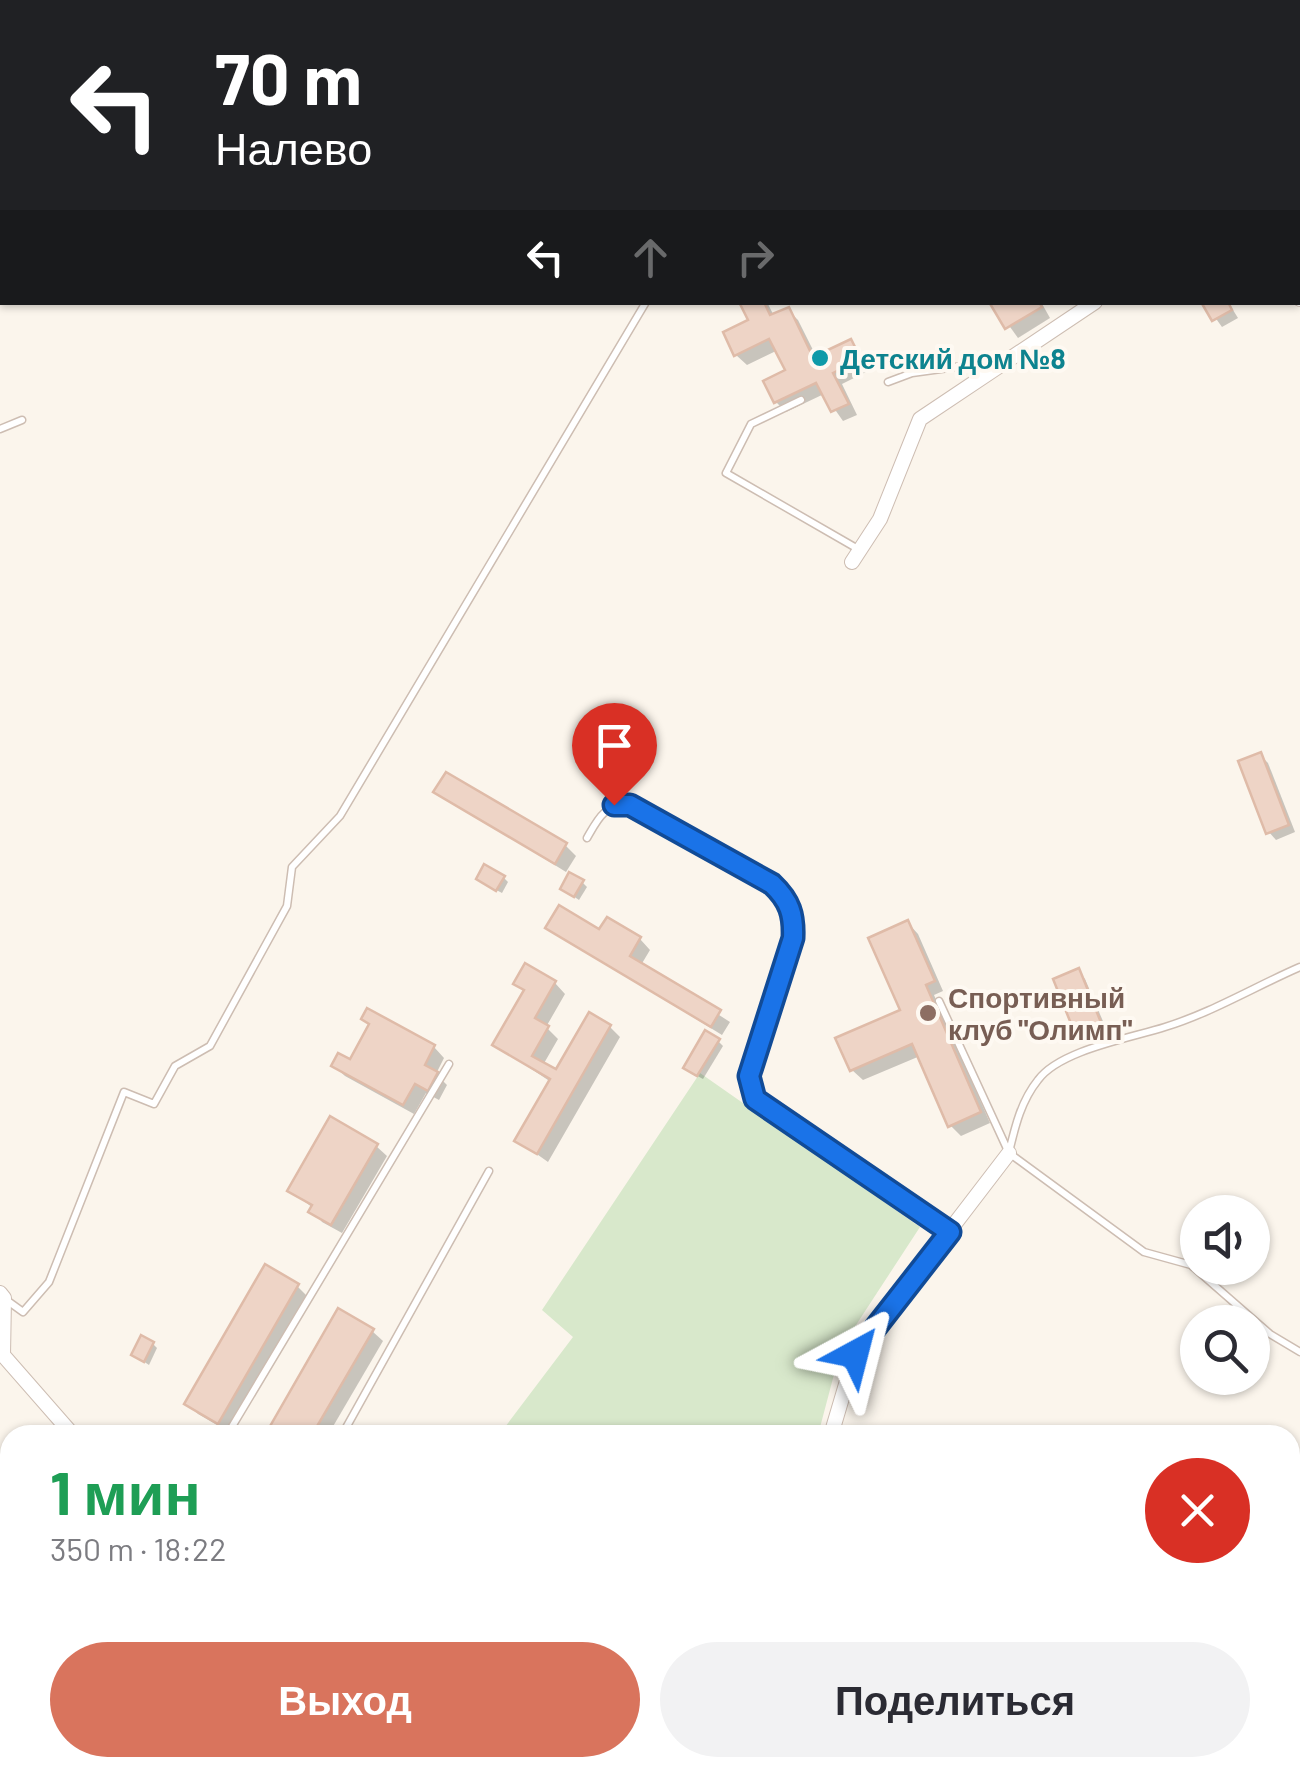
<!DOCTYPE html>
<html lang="ru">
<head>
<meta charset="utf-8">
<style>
  :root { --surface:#fff; --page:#f2f2f3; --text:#2b2b33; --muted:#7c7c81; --accent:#d9745d }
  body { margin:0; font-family:Barlow,sans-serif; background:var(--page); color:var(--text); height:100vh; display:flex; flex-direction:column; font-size:38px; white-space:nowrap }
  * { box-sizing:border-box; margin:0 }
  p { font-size:32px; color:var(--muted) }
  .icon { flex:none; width:55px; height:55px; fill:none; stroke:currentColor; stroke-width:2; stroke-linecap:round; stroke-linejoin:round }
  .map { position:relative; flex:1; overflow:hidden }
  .details { position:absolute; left:0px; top:1425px; width:1300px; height:352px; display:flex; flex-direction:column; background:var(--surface); border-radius:30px 30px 0 0; box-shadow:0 2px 8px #0004 }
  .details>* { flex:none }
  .guide { position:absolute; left:0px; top:0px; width:1300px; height:305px; box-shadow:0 2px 8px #0004; background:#202124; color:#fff; overflow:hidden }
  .fabs { position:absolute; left:1180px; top:1195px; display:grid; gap:20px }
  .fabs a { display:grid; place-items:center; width:90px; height:90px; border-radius:50%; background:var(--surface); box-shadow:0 2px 8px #0004; font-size:50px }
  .pin { position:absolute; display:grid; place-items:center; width:85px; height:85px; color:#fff; margin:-102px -42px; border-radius:50% 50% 50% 0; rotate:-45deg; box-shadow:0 0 10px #0007 }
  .pin .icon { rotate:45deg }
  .me { position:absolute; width:110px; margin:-55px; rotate:38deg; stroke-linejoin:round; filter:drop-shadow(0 0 8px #0008) }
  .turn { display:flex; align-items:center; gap:35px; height:210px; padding:0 50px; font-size:45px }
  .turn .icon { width:130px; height:130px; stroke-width:2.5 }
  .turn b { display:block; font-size:70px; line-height:85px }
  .lanes { display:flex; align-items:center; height:95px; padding:0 50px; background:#0003; justify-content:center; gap:50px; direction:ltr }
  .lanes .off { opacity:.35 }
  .round { display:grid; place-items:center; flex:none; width:105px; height:105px; border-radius:52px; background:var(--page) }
  .summary { display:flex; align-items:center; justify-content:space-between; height:170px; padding:0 50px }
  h1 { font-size:60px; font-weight:700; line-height:75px; color:#1e9e55 }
  .button { display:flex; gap:20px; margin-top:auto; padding:20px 50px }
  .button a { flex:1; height:115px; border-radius:60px; background:var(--accent); color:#fff; font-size:40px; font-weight:700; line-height:115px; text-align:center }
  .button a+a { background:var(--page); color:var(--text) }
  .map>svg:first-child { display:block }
</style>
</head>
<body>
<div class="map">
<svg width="1300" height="1777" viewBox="0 0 1300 1777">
  <rect width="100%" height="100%" fill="#fbf5ec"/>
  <polygon fill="#ede8e4" points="455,0 763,0 453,2"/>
  <g fill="#d8e8cb">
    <polygon points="700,1073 920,1227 841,1348 818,1435 499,1435 573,1337 542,1310"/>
    <polygon points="523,1768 592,1768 596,1777 498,1777"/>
    <polygon points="638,1768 756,1768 733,1777 635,1777"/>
  </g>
  <g fill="#0003">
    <polygon points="742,302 767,302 774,316 788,310 798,320 817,358 850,342 870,370 842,384 857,415 843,421 824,394 786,412 776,402 788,371 778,350 747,365 736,355 751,321"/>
    <polygon points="992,302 1041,302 1050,318 1018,338"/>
    <polygon points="1204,302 1228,302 1238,318 1222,327"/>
    <polygon points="1260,755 1268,763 1295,832 1276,840 1269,832"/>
    <polygon points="437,792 565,845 576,856 566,872"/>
    <polygon points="504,878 508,882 502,893 483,883"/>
    <polygon points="582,882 587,887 579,900 563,889"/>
    <polygon points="908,923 918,934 943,991 934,995 990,1123 961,1136 950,1125 920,1056 863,1080 852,1070 903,1012"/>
    <polygon points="549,928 640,939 650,950 641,965 730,1022 722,1035"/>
    <polygon points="1078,971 1085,979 1108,1033 1086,1042 1079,1034"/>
    <polygon points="516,983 555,983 565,994 546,1027 558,1039 543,1065 557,1073 610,1027 620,1037 548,1162 517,1140 551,1082 495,1045 525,992"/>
    <polygon points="364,1019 434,1047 444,1058 436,1074 447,1085 439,1100 426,1093 414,1114 345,1076 334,1066 351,1063 371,1026"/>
    <polygon points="718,1041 723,1046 703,1079 690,1072"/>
    <polygon points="376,1146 387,1156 342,1233 322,1222 313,1208 290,1190"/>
    <polygon points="297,1286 307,1296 229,1432 198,1414 188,1404"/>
    <polygon points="372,1331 383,1341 328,1435 268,1435"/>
    <polygon points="153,1344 157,1348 149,1365 134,1355"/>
    <polygon points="56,1768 100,1768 104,1777 60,1777"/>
    <polygon points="419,1768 459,1768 435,1777 428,1777"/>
  </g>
  <g fill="#eed4c6" stroke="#dfbba8" stroke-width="2.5">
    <polygon points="739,302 764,302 770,315 789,307 813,357 851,339 861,359 833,373 849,404 831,412 816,383 774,403 763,381 785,370 769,339 734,356 723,332 748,320"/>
    <polygon points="989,302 1039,302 1042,307 1005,329"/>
    <polygon points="1201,302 1228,302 1232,310 1212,321"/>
    <polygon points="1261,752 1289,825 1266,834 1238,761"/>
    <polygon points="446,772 567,843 555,864 433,792"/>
    <polygon points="484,864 505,876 496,891 476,879"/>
    <polygon points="569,872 584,880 574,897 560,889"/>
    <polygon points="559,905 599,929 607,917 641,937 630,956 721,1010 711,1027 545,928"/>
    <polygon points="908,920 935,981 926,985 981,1112 948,1127 912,1044 850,1071 835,1038 900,1010 868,938"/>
    <polygon points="525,963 556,981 535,1018 549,1026 532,1056 556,1069 589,1012 611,1025 537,1154 514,1141 550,1079 492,1045 524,990 513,984"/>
    <polygon points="1079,968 1102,1025 1076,1036 1053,979"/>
    <polygon points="367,1008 435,1045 425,1065 438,1072 428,1091 415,1084 403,1105 331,1066 338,1053 350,1059 369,1024 361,1019"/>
    <polygon points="705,1030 720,1039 697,1076 683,1068"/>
    <polygon points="330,1116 378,1144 331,1225 308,1212 312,1205 287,1191"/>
    <polygon points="265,1264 299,1284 218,1424 184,1404"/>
    <polygon points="338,1308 374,1329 312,1435 265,1435"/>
    <polygon points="141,1335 154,1342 144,1362 131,1355"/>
    <polygon points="10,1654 10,1686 4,1689 0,1658"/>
    <polygon points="54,1768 96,1768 100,1777 58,1777"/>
    <polygon points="180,1768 184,1777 158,1777"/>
    <polygon points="372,1768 395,1768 399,1777 349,1777"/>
  </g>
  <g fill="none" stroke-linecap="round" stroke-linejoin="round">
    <defs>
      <g id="lane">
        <polyline points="1252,0 1257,2"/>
        <polyline points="912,2 914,0"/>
        <polyline points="1298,12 1300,13"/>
        <polyline points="888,382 912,373 999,361"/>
        <polyline points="801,400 751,424 726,473 858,549"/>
        <polyline points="0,429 22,420"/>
        <path d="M587 838C599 817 604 805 630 805L772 884C790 901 794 914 793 938L749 1076 755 1099 949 1231"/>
        <polyline points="939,1001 1009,1153 1144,1252 1191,1265 1270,1334 1300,1352"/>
        <path d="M1009 1152C1015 1127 1021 1101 1038 1080 1060 1050 1131 1038 1165 1027 1211 1013 1256 986 1300 967"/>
        <polyline points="5,1299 23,1312 49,1282 124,1092 154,1104 175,1066 210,1046 287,906 292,867 340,816 646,302"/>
        <polyline points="227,1435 449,1064"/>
        <polyline points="342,1435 489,1171"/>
        <polyline points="608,1768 611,1777"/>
        <polyline points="479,1777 503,1768"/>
      </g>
      <g id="street">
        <polyline points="1127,0 1128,2"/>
        <polyline points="1298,295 1300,299"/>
        <polyline points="852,562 880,519 920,419 1095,302"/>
        <polyline points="0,1293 4,1298 3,1355 73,1435"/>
        <polyline points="831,1435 855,1354 1009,1153"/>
        <polyline points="1290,1686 1300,1682"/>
        <polyline points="199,1768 202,1777"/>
        <polyline points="960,1768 965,1777"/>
        <polyline points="1085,1777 1094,1768"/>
      </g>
      <g id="primary">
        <polyline points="1290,1580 1300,1576"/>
        <polyline points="808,1777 831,1768"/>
      </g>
    </defs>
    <use href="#lane" stroke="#cdbdb2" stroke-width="9"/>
    <use href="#street" stroke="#cdbdb2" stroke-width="16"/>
    <use href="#primary" stroke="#d8d1ce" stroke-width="25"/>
    <polyline stroke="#d3b8a8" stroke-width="2.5" stroke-dasharray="2.5 8" stroke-linecap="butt" points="768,1777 790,1768"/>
    <use href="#lane" stroke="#fff" stroke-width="6"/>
    <use href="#street" stroke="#fff" stroke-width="14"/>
    <use href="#primary" stroke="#f3d5ab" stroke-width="22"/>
  </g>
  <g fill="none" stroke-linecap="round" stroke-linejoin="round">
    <defs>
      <path id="route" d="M614 805H630L772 884C790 901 794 915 793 938L749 1076 755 1099 950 1232 855 1354"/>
    </defs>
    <use href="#route" stroke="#114b97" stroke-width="25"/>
    <use href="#route" stroke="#1a73e8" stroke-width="18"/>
  </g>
  <circle fill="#0f9aa8" stroke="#fef9f2" stroke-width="4" cx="820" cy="358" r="10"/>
  <circle fill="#8d6e63" stroke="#fef9f2" stroke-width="4" cx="928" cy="1013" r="10"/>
  <g text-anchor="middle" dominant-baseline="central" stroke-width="8" stroke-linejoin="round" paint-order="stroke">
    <g font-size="28" font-weight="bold" fill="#0d838f" stroke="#fef9f2" text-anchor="start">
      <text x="840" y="358">Детский дом №8</text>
    </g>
    <g font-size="28" font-weight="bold" fill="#785e54" stroke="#fef9f2" text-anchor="start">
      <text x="948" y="997">Спортивный<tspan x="948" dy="32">клуб "Олимп"</tspan></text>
    </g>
  </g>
</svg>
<div class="fabs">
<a><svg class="icon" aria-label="sound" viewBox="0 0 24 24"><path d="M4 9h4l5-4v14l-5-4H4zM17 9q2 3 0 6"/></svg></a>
<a><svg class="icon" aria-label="search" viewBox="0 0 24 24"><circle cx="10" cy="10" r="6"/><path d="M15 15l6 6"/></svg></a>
</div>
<div class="pin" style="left:614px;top:805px;background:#d93025"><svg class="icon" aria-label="arrive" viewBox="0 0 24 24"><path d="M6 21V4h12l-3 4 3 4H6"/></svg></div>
<svg class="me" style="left:855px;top:1354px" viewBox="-20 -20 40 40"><path d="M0-17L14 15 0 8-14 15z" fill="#1a73e8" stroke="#fff" stroke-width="4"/></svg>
<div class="guide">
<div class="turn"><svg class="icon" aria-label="left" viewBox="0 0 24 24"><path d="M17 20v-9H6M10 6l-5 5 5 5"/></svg><div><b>70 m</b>Налево</div></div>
<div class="lanes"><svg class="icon" aria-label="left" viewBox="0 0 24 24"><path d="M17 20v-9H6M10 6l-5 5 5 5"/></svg><svg class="icon off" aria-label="ahead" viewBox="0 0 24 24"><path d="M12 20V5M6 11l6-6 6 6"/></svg><svg class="icon off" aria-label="right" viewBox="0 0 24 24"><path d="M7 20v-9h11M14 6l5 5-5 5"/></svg></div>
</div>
<section class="details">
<div class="summary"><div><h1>1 мин</h1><p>350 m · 18:22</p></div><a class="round" style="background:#d93025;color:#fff"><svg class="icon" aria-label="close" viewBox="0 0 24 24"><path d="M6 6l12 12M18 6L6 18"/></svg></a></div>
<div class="button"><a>Выход</a><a>Поделиться</a></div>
</section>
</div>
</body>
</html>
